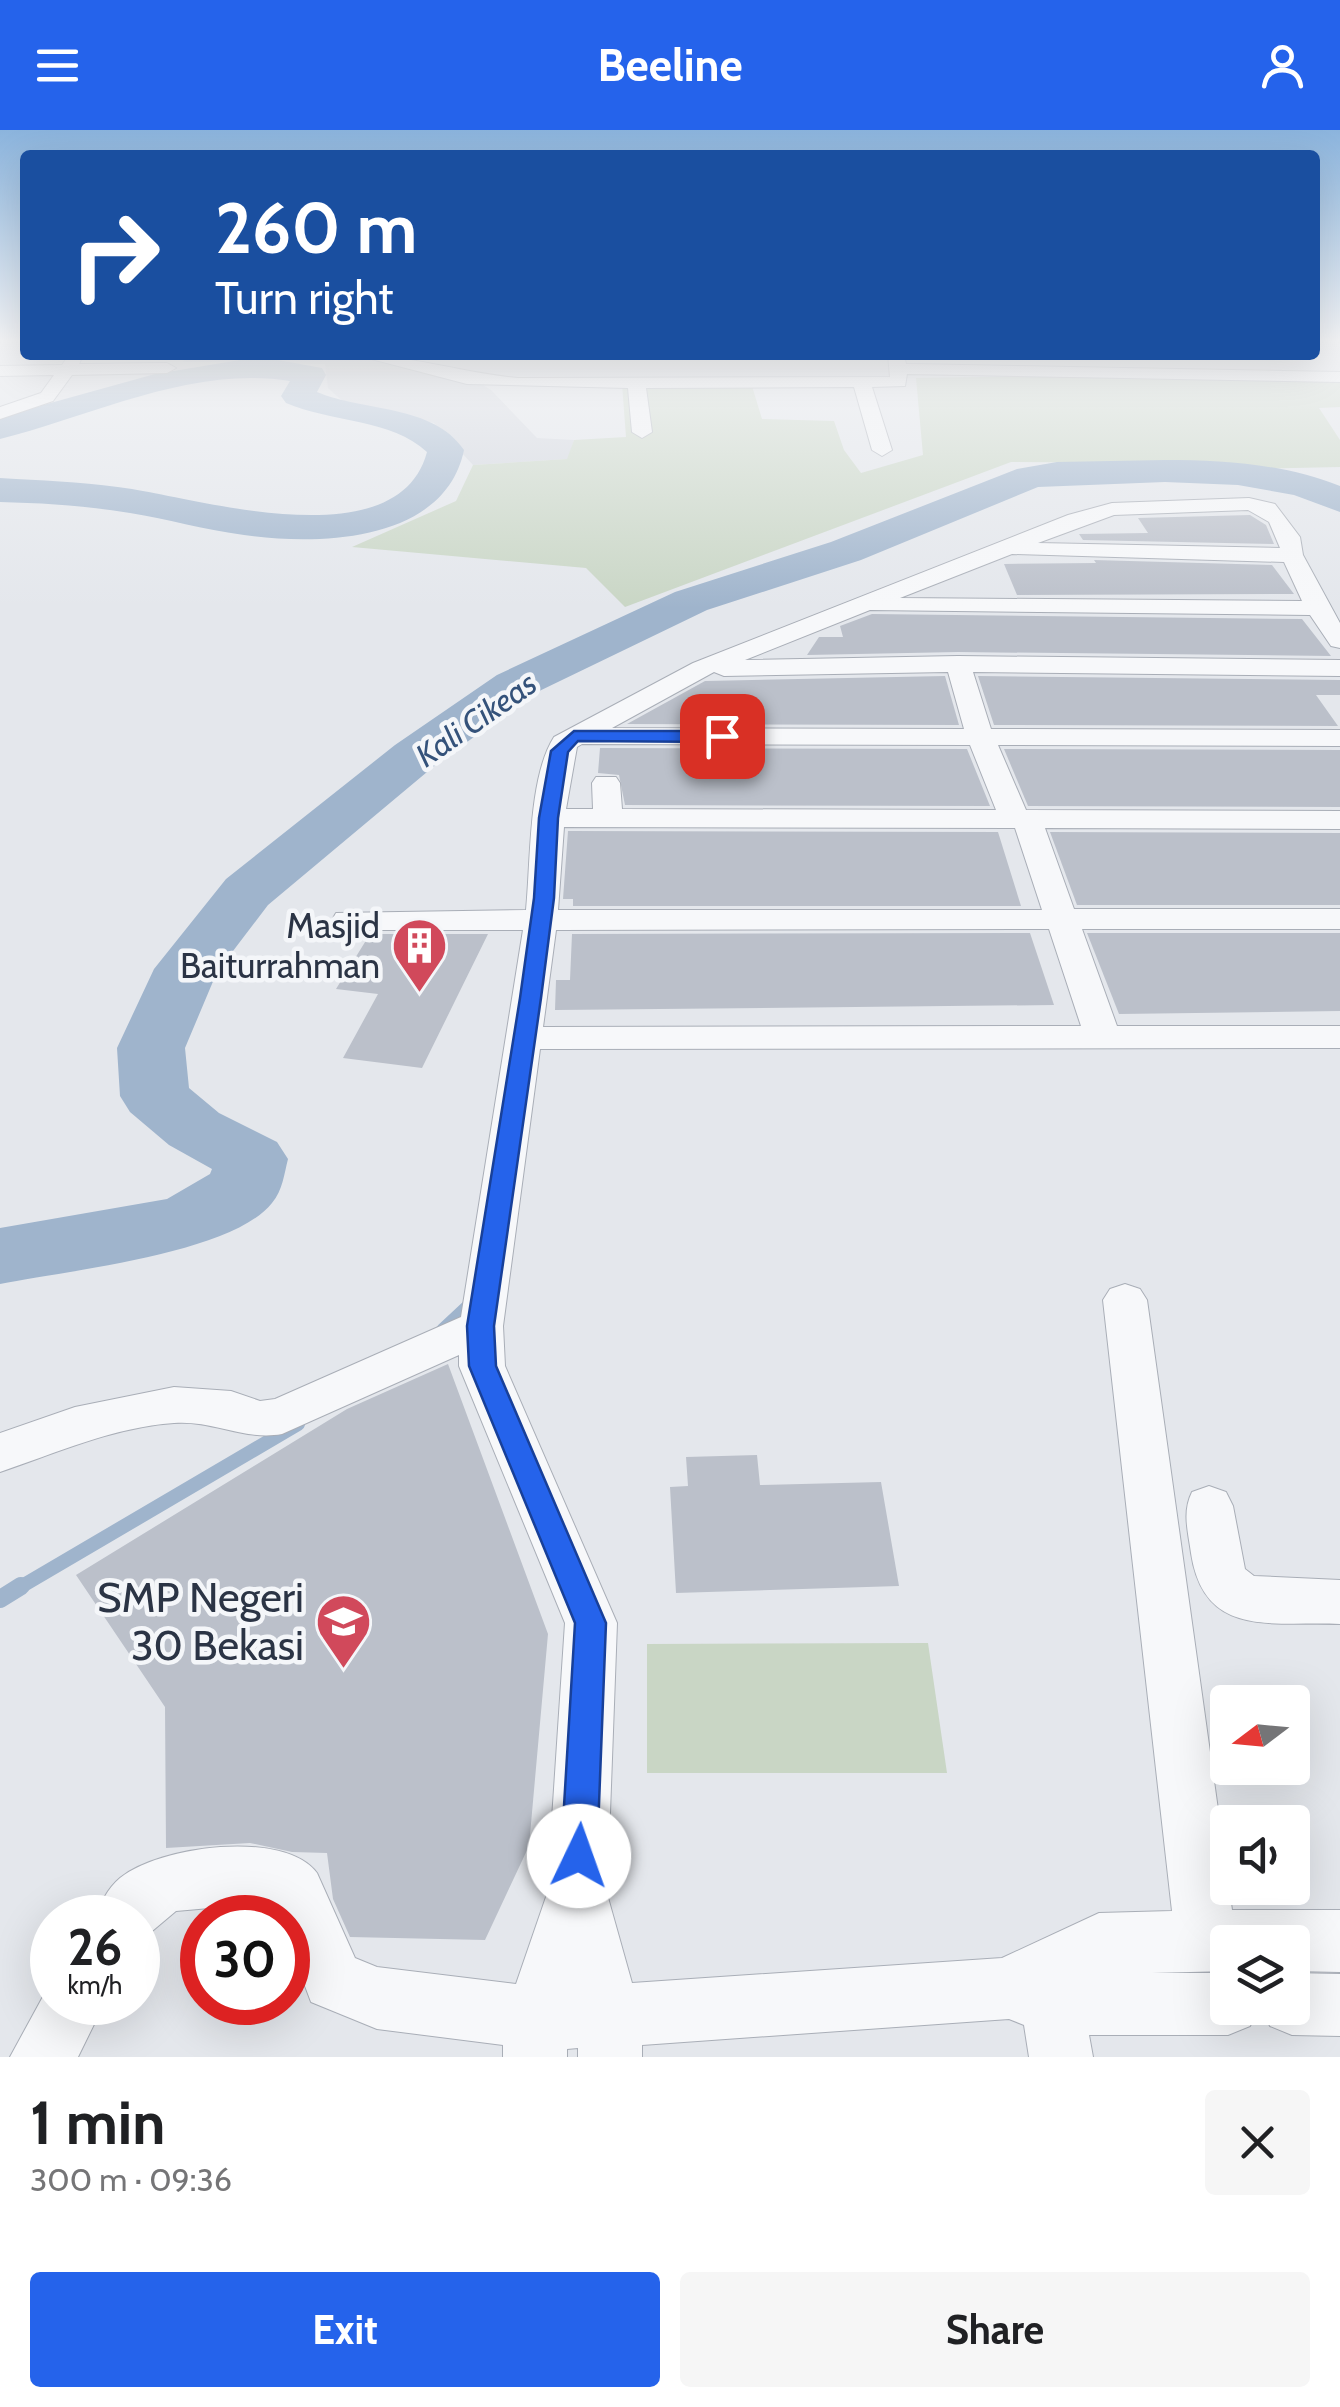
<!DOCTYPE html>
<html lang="en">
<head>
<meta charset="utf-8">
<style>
  :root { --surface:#fff; --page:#f6f6f6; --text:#202124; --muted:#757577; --accent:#2563eb }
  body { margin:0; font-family:Cabin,sans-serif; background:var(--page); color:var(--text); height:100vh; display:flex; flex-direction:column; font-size:38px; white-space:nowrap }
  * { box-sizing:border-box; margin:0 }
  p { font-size:32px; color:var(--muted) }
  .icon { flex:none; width:55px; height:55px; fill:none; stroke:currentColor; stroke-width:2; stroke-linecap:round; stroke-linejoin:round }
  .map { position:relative; height:1927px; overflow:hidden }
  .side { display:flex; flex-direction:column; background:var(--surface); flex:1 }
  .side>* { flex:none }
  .hud { position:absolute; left:20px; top:20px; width:1300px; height:210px; border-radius:10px; box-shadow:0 10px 40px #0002; background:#1a4fa0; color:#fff; overflow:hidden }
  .needle { width:65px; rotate:254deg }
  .fabs { position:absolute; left:1210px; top:1555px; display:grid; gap:20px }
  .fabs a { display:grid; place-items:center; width:100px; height:100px; border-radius:10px; background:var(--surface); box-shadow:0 10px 40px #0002; font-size:50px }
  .speed { position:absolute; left:30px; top:1765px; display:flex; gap:20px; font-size:50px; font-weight:700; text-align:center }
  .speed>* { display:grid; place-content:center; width:130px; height:130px; border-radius:50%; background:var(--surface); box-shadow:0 10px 40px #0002; line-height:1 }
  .speed small { font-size:25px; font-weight:400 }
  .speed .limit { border:15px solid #d22; background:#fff; color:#111 }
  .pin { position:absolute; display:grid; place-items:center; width:85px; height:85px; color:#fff; margin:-42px; border-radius:20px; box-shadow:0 5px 15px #0006 }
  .me { position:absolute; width:110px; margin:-55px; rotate:3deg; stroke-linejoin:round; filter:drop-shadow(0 0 8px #0008) }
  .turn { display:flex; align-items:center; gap:35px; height:210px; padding:0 30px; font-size:45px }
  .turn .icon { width:130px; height:130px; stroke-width:2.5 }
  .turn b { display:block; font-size:70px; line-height:85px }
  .round { display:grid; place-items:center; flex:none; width:105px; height:105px; border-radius:10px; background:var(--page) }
  .summary { display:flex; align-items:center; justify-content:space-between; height:170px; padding:0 30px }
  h1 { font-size:60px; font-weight:700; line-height:75px }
  .cta { display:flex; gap:20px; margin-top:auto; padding:20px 30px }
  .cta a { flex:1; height:115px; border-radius:10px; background:var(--accent); color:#fff; font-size:40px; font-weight:700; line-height:115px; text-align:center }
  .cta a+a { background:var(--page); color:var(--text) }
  header { display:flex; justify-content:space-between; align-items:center; height:130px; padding:0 30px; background:var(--accent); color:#fff; font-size:45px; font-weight:700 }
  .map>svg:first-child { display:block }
</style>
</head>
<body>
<header><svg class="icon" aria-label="menu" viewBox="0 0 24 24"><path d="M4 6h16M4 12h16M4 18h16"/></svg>Beeline<svg class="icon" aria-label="person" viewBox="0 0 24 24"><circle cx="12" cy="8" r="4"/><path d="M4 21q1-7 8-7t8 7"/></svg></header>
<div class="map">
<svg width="1340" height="1927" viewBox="0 0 1340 1927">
  <rect width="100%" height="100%" fill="#e4e7ec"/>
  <polygon fill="#d2d6de" points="186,225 414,225 406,230 465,244 491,260 537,308 574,310 568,329 473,335 434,293 349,277 328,258 325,234 183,232"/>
  <g fill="#c9d6c5">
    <polygon points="1340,242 1340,277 1319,278 1340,310 1340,337 1246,339 1155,333 1011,332 625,477 586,438 352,417 456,371 473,335 567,329 574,310 626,307 622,254 752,256 762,289 834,291 844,320 861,343 923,325 916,248"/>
    <polygon points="928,1513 947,1643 647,1643 647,1514"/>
  </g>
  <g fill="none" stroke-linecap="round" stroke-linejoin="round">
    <g stroke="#9fb4cc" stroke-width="14">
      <polyline points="443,1200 473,1172"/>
      <polyline points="17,1459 298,1294"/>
    </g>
    <polyline stroke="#9fb4cc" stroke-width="18" points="0,1469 21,1456"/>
    <g fill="#9fb4cc" fill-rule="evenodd">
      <path d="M240 230H278L322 238 326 245 317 262C364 282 433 274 464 320 445 412 320 416 244 405 205 400 168 389 130 383 87 376 44 373 0 372V348L16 349C55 351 94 353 132 359 206 371 399 428 427 322 392 289 330 292 286 273L281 266 290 251C192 235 92 286 0 309V287L155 244Z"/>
      <path d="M1165 330C1225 330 1284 334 1340 356V382L1294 365 1238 355 1165 352 1038 357 861 430 707 480 531 565 433 637 268 775 217 842 185 918 189 958 219 983 277 1012 288 1029C284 1044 283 1060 272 1073 232 1124 65 1141 0 1154V1098L167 1069 210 1044 212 1039 169 1015 130 982 120 966 117 918 154 839 226 749 395 615 497 545 675 462 831 412 1017 339 1057 332Z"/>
    </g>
  </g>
  <g fill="#bbc0ca">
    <polygon points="1250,385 1266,395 1274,414 1083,410 1079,404 1148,403 1138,388"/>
    <polygon points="1094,430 1272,435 1294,464 1017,465 1004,434 1096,433"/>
    <polygon points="872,484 1302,489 1331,526 958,522 807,525 819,507 843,507 840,496"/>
    <polygon points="945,546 959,595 627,594 705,551"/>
    <polygon points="978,546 1340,550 1340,565 1316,565 1338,596 994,595"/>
    <polygon points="600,618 967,619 990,676 625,675 619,645 598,643"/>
    <polygon points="1004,619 1340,620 1340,677 1028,676"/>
    <polygon points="568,701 998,702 1021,776 573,776 573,769 563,769"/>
    <polygon points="1050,702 1340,703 1340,775 1077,775"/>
    <polygon points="1030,803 1054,875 555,880 556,850 570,850 572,804"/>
    <polygon points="1087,803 1340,803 1340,881 1119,884"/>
    <polygon points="370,804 488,804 422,938 343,928 378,864 336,859"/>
    <polygon points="448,1234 548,1504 529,1716 485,1810 350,1807 333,1769 327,1723 292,1722 250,1713 166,1718 165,1577 76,1445 347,1279"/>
    <polygon points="757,1325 760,1355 881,1352 899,1456 676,1463 670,1357 688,1356 686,1327"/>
  </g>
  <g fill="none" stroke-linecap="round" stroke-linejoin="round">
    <defs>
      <g id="street">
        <polygon points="69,225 83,225 79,234 167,233 176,238 167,243 72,245 53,271 0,289 0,277 41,263 54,245 0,246 0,236 62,235"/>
        <path d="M356 225C410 225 463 243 518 248L890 247 888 225H904L906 234 1340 242V252L907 244 905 256 872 257 892 320 882 326 872 320 854 257 646 258 652 302 642 308 632 302 628 258 467 254Z"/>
        <path d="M1249 368 1275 374 1300 407 1303 425 1340 493V518L1331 516 1310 485 870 480 745 530 958 526 1340 530V546L973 542 991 599 1340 600V616L998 615 1026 680 1340 681V699L1045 698 1074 779H1340V799H1082L1117 896H1340V918L540 919 503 1196 505 1236 617 1493 607 1764 632 1853 1002 1828 1099 1783 1172 1781 1103 1170 1110 1159 1125 1154 1140 1159 1147 1170 1232 1780H1340V1842L1292 1841V1812H1228V1841L1152 1843H1228V1878H1258L1250 1896 1228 1905H1089L1093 1927H1029L1024 1895 1009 1889 642 1915V1927H578V1918L567 1919V1927H503V1915L377 1899 311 1872 288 1811V1788H277L272 1781 221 1777 176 1781 138 1813V1788H95C101 1773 107 1759 120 1748 159 1716 284 1699 317 1743L355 1828 377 1837 516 1854 547 1764 565 1493 459 1236V1225L282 1304C244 1311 214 1290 174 1293 114 1297 56 1323 0 1342V1303L75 1277 174 1257 231 1261 260 1271 275 1269 461 1187 523 800H348L336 797 332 790 336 783 526 780C531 732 528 648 554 607L693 533 1068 385 1112 373ZM1248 380 1269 392 1280 418 1038 413 1114 385ZM1012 424 1284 432 1302 471 900 468ZM714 542 724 546 948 542 964 599 612 598ZM582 614 970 615 996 680 622 679 620 653 616 647H596L592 653 593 679H566L577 617ZM564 697 1015 698 1042 780H558ZM1049 799 1081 896 543 897 556 800Z"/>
        <path d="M1209 1356 1226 1362 1233 1376 1245 1439 1254 1446 1340 1450V1494C1272 1491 1204 1509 1191 1423 1188 1401 1182 1382 1192 1362Z"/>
        <polygon points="1292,1843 1340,1844 1340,1906 1292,1905 1270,1896 1262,1878 1292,1878"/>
        <polygon points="52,1850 52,1872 105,1872 78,1927 10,1927"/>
      </g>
    </defs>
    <use href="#street" stroke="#a9aeb7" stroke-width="2"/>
    <use href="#street" fill="#f7f8fa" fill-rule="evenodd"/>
  </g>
  <linearGradient id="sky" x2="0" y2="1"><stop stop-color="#8bb4dd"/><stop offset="0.44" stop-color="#f3f4f6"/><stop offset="1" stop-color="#f3f4f6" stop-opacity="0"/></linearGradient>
  <rect width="1340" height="478" fill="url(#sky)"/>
  <polygon fill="#2563eb" stroke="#184099" stroke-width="2.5" points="574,601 722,601 730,606 722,612 578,611 568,622 558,688 554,768 541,868 494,1196 496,1236 606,1493 597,1726 592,1738 579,1743 566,1738 561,1726 575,1493 469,1236 467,1196 520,868 534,768 539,688 551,621"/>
  <defs>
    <symbol id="building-pin" viewBox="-11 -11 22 30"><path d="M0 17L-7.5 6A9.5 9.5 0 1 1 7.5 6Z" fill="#d1495b" stroke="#f4f6f9"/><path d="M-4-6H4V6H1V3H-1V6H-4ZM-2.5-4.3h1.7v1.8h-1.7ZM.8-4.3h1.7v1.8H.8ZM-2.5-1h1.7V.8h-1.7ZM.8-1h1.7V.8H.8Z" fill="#fff"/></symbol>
    <symbol id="school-pin" viewBox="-11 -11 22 30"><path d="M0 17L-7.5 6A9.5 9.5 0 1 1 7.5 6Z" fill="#d1495b" stroke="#f4f6f9"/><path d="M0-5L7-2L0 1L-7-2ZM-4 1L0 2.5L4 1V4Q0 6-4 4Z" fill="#fff"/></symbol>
  </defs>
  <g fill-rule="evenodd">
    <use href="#building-pin" x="388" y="784" width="63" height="86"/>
    <use href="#school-pin" x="312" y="1460" width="63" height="86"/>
  </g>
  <g text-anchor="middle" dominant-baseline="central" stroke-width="9" stroke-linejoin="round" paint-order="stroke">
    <g font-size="32" font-style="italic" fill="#34527a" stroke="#f4f6f9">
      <text transform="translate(476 589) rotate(-35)">Kali Cikeas</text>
    </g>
    <g font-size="35" fill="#2b3445" stroke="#f4f6f9" text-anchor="end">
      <text x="380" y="795">Masjid<tspan x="380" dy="40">Baiturrahman</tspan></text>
    </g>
    <g font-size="42" fill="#2b3445" stroke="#f4f6f9" text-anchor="end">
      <text x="304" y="1467">SMP Negeri<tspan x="304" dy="48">30 Bekasi</tspan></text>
    </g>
  </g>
</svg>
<div class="fabs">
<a><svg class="needle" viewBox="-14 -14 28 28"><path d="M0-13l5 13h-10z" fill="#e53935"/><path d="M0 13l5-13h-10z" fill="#757577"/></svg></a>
<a><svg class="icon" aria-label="sound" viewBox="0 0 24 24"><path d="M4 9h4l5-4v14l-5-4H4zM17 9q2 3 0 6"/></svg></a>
<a><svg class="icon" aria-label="layers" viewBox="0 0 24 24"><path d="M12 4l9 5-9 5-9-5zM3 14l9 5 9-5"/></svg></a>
</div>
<div class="speed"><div>26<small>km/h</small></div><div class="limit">30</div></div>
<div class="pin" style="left:722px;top:606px;background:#d93025"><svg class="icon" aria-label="arrive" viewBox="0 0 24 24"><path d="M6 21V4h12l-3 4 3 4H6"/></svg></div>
<svg class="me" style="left:579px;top:1726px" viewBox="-20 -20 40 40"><circle r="19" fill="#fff"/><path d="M0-13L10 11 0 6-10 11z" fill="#2563eb"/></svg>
<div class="hud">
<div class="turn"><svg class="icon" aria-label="right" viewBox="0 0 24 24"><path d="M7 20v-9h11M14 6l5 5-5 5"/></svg><div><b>260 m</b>Turn right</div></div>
</div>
</div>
<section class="side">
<div class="summary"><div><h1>1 min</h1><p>300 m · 09:36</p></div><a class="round"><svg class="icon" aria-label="close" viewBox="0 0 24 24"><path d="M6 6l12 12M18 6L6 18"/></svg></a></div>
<div class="cta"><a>Exit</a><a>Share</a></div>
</section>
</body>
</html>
